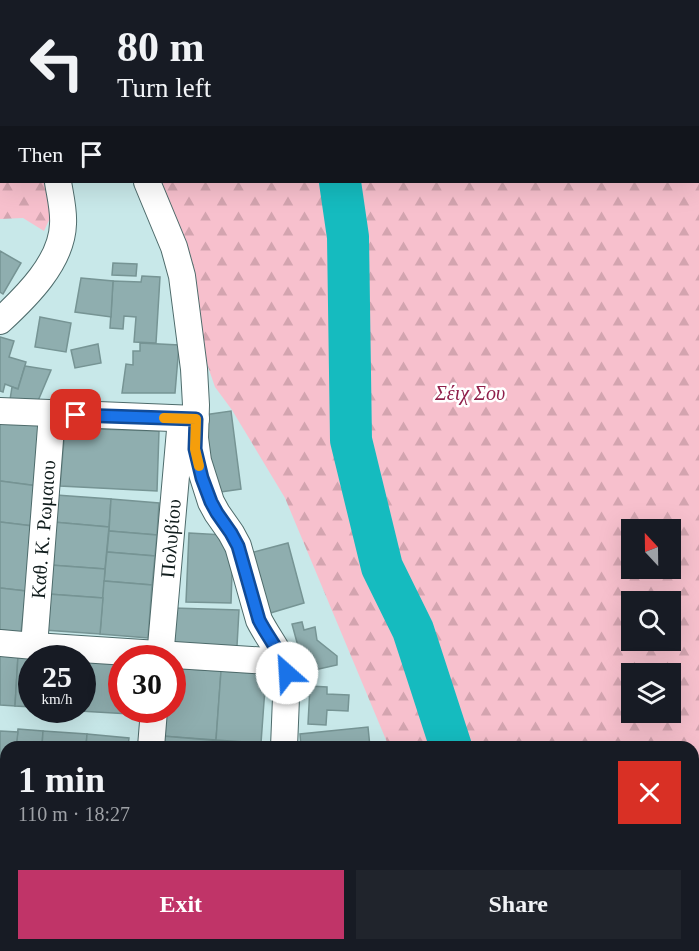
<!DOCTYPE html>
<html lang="en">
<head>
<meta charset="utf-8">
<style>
  :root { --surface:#171b24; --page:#20242c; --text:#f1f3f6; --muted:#9ea1a6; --accent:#c03468 }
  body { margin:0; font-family:"Times New Roman",serif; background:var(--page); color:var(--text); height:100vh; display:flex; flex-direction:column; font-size:22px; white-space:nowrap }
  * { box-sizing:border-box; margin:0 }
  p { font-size:20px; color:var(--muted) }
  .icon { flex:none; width:33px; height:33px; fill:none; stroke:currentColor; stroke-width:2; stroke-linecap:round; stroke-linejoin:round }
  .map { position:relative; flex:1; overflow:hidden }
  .side { position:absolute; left:0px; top:741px; width:699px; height:210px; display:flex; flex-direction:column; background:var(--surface); border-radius:18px 18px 0 0; box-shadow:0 6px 24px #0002 }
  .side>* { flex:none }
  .banner { position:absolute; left:0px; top:0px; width:699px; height:183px; box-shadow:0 6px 24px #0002; background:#171b24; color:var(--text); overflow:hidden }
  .needle { width:39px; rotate:338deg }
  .fabs { position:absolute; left:621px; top:519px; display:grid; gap:12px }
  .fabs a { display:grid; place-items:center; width:60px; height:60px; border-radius:0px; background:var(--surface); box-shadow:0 6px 24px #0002; font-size:30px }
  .speed { position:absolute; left:18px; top:645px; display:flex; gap:12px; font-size:30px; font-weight:700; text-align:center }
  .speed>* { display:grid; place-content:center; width:78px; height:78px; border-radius:50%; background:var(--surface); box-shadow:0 6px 24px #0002; line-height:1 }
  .speed small { font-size:15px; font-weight:400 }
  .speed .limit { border:9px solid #d22; background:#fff; color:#111 }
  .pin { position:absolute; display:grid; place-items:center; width:51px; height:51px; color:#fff; margin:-26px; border-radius:12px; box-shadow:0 3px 9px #0006 }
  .me { position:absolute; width:66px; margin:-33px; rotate:334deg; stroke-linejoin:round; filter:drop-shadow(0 0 4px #0008) }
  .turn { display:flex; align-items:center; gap:21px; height:126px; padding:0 18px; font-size:27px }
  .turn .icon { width:78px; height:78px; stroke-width:2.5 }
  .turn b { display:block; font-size:42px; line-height:51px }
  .then { display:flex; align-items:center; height:57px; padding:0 18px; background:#0003; gap:12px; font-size:22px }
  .round { display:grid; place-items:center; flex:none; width:63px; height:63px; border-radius:0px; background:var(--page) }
  .overview { display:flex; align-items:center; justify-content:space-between; height:102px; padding:0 18px }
  h1 { font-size:36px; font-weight:800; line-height:45px }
  .action { display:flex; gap:12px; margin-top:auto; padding:12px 18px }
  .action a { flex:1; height:69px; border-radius:0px; background:var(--accent); color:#fff; font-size:24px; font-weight:800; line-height:69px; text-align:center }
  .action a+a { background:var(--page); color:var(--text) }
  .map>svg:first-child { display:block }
</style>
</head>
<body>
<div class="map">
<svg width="699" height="951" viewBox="0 0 699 951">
  <defs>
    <pattern id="forest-firs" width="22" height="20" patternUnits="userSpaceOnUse" patternTransform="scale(1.5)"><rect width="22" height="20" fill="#f7c0cd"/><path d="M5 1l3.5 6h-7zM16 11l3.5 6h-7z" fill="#d3a4af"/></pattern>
  </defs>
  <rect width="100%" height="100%" fill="#c8e8e9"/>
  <g fill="url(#forest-firs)" fill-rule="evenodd">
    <polygon points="0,0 54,0 54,2 2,2 2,182 44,182 51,216 44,231 23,218 0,219"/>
    <path d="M93 0H699V951H468L466 945H693V747H389L285 498 232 410 215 387 196 332 154 182H698V2H93ZM632 530H670V568H632ZM632 602H670V640H632ZM632 674H670V712H632Z"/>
  </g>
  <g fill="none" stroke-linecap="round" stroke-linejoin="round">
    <g stroke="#15bbbf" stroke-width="42">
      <polyline points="329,2 330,0"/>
      <polyline points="340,182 348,237 351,440 382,567 413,630 451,747"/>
      <polyline points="534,945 539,951"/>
    </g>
  </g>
  <g fill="#8faeaf" stroke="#769494" stroke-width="1.5">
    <polygon points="0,251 21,263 3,294 0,292"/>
    <polygon points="113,263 137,264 136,276 112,275"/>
    <polygon points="142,276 160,277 156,343 134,342 136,317 124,316 123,329 110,328 113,281 141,282"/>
    <polygon points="81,278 113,281 111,317 75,312"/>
    <polygon points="40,317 71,323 66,352 35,347"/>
    <polygon points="0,337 14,341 9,357 26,362 18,389 5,384 3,392 0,391"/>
    <polygon points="140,343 179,345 175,393 122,393 126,364 133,365 133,351 140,351"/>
    <polygon points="98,344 101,363 75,368 71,350"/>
    <polygon points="25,366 51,370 35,408 9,406 12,387 18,389"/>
    <polygon points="231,411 241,489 214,493 204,415"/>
    <polygon points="0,416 45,420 38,486 0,481"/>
    <polygon points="65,428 159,431 157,491 60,486"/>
    <polygon points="0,481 38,486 33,526 0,522"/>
    <polygon points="56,495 111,499 109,527 53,522"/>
    <polygon points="111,499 159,503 157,535 109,531"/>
    <polygon points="0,522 33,526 26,591 0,588"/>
    <polygon points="53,522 109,527 105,569 50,565"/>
    <polygon points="109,531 157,535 155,556 107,552"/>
    <polygon points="189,533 224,535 233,544 231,603 186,602"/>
    <polygon points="288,543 304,603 267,614 250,553"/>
    <polygon points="107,552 155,556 152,585 104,581"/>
    <polygon points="50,565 105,569 103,598 48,594"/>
    <polygon points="104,581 152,585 148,638 100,634"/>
    <polygon points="0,588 26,591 21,632 0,630"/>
    <polygon points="48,594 103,598 100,634 44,630"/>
    <polygon points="173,608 239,610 237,646 172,644"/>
    <polygon points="302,622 304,630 315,627 317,640 337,656 337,665 305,672 292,624"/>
    <polygon points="0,655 18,656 15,706 0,705"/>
    <polygon points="18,656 32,658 32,707 15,706"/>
    <polygon points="82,660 122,662 122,710 130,710 130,714 62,710 82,710"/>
    <polygon points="172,668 221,671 216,740 162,736 164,710 172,710"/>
    <polygon points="221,671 266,674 261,743 216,740"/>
    <polygon points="310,686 327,687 327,694 349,695 348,711 327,710 326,725 308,724"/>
    <polygon points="368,727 370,747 301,747 300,734"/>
    <polygon points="18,729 43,731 42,747 16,747"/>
    <polygon points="0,731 18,732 16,747 6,747 6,773 0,772"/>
    <polygon points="43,731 87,734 86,747 42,747"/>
    <polygon points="87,734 129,738 128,747 86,747"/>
    <polygon points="162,736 233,742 233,747 161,747"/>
    <polygon points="292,945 347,945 346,951 291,948"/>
    <rect x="372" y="945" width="75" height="6"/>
  </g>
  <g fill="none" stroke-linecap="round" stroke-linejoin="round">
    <defs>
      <g id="street">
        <polyline points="70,0 70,2"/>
        <path d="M147 182 174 247 182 276 194 369 196 405 195 438 198 461 211 502 217 513 231 533 238 546 259 620C268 638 282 654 287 673L284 747"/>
        <path d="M0 321C26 297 62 262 63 224 64 210 60 195 58 182"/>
        <polyline points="0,411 196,419"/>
        <polyline points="0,643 34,646 284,662"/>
        <path id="s1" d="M34 646 52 414"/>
        <path id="s2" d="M160 658 181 419"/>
        <polyline points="151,747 154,710"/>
        <polyline points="0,793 6,794"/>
        <polyline points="3,951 6,915"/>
        <polyline points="133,951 134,945"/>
        <polyline points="273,951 273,945"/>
      </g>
    </defs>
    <use href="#street" stroke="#4e6b6b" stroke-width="28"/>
    <use href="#street" stroke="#fff" stroke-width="26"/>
  </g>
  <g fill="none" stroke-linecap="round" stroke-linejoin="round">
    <defs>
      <path id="route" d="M76 415 196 419 195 449 202 478 211 502 217 513 231 533 238 546 259 620C268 638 282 653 287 673"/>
    </defs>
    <use href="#route" stroke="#114b97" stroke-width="15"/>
    <use href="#route" stroke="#1a73e8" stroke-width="10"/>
    <polyline stroke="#f59e0b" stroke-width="10" points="164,418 196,419 195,449 199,466"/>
  </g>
  <g text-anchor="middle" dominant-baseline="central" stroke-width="5" stroke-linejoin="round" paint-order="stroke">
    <g font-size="20" font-style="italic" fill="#8f1f4a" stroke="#fff">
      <text x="470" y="393">Σέιχ Σου</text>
    </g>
    <g font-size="20" fill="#101c1c" stroke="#fff">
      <text stroke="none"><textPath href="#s1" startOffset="117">Καθ. Κ. Ρωμαιου</textPath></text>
      <text stroke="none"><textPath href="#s2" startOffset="120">Πολυβίου</textPath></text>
    </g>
  </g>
</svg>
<div class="fabs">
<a><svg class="needle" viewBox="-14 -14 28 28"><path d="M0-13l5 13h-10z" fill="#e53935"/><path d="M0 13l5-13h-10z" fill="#9ea1a6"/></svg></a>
<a><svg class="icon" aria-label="search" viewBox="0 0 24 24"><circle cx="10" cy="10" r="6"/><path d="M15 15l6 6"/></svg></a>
<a><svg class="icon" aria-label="layers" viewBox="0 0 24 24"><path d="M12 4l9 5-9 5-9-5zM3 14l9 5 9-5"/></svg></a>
</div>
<div class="speed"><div>25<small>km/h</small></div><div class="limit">30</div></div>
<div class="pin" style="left:76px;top:415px;background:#d93025"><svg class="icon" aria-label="arrive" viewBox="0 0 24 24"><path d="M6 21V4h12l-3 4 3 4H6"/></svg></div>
<svg class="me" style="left:287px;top:673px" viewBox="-20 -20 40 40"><circle r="19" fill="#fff"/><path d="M0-13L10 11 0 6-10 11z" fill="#1a73e8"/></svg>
<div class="banner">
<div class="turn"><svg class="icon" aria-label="left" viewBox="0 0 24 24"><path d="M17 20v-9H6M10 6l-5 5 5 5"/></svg><div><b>80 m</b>Turn left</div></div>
<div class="then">Then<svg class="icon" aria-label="arrive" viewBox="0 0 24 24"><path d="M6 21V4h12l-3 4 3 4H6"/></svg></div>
</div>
<section class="side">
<div class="overview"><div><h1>1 min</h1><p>110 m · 18:27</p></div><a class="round" style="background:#d93025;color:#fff"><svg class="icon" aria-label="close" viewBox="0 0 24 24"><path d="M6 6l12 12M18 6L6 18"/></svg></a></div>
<div class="action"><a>Exit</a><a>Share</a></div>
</section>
</div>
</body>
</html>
